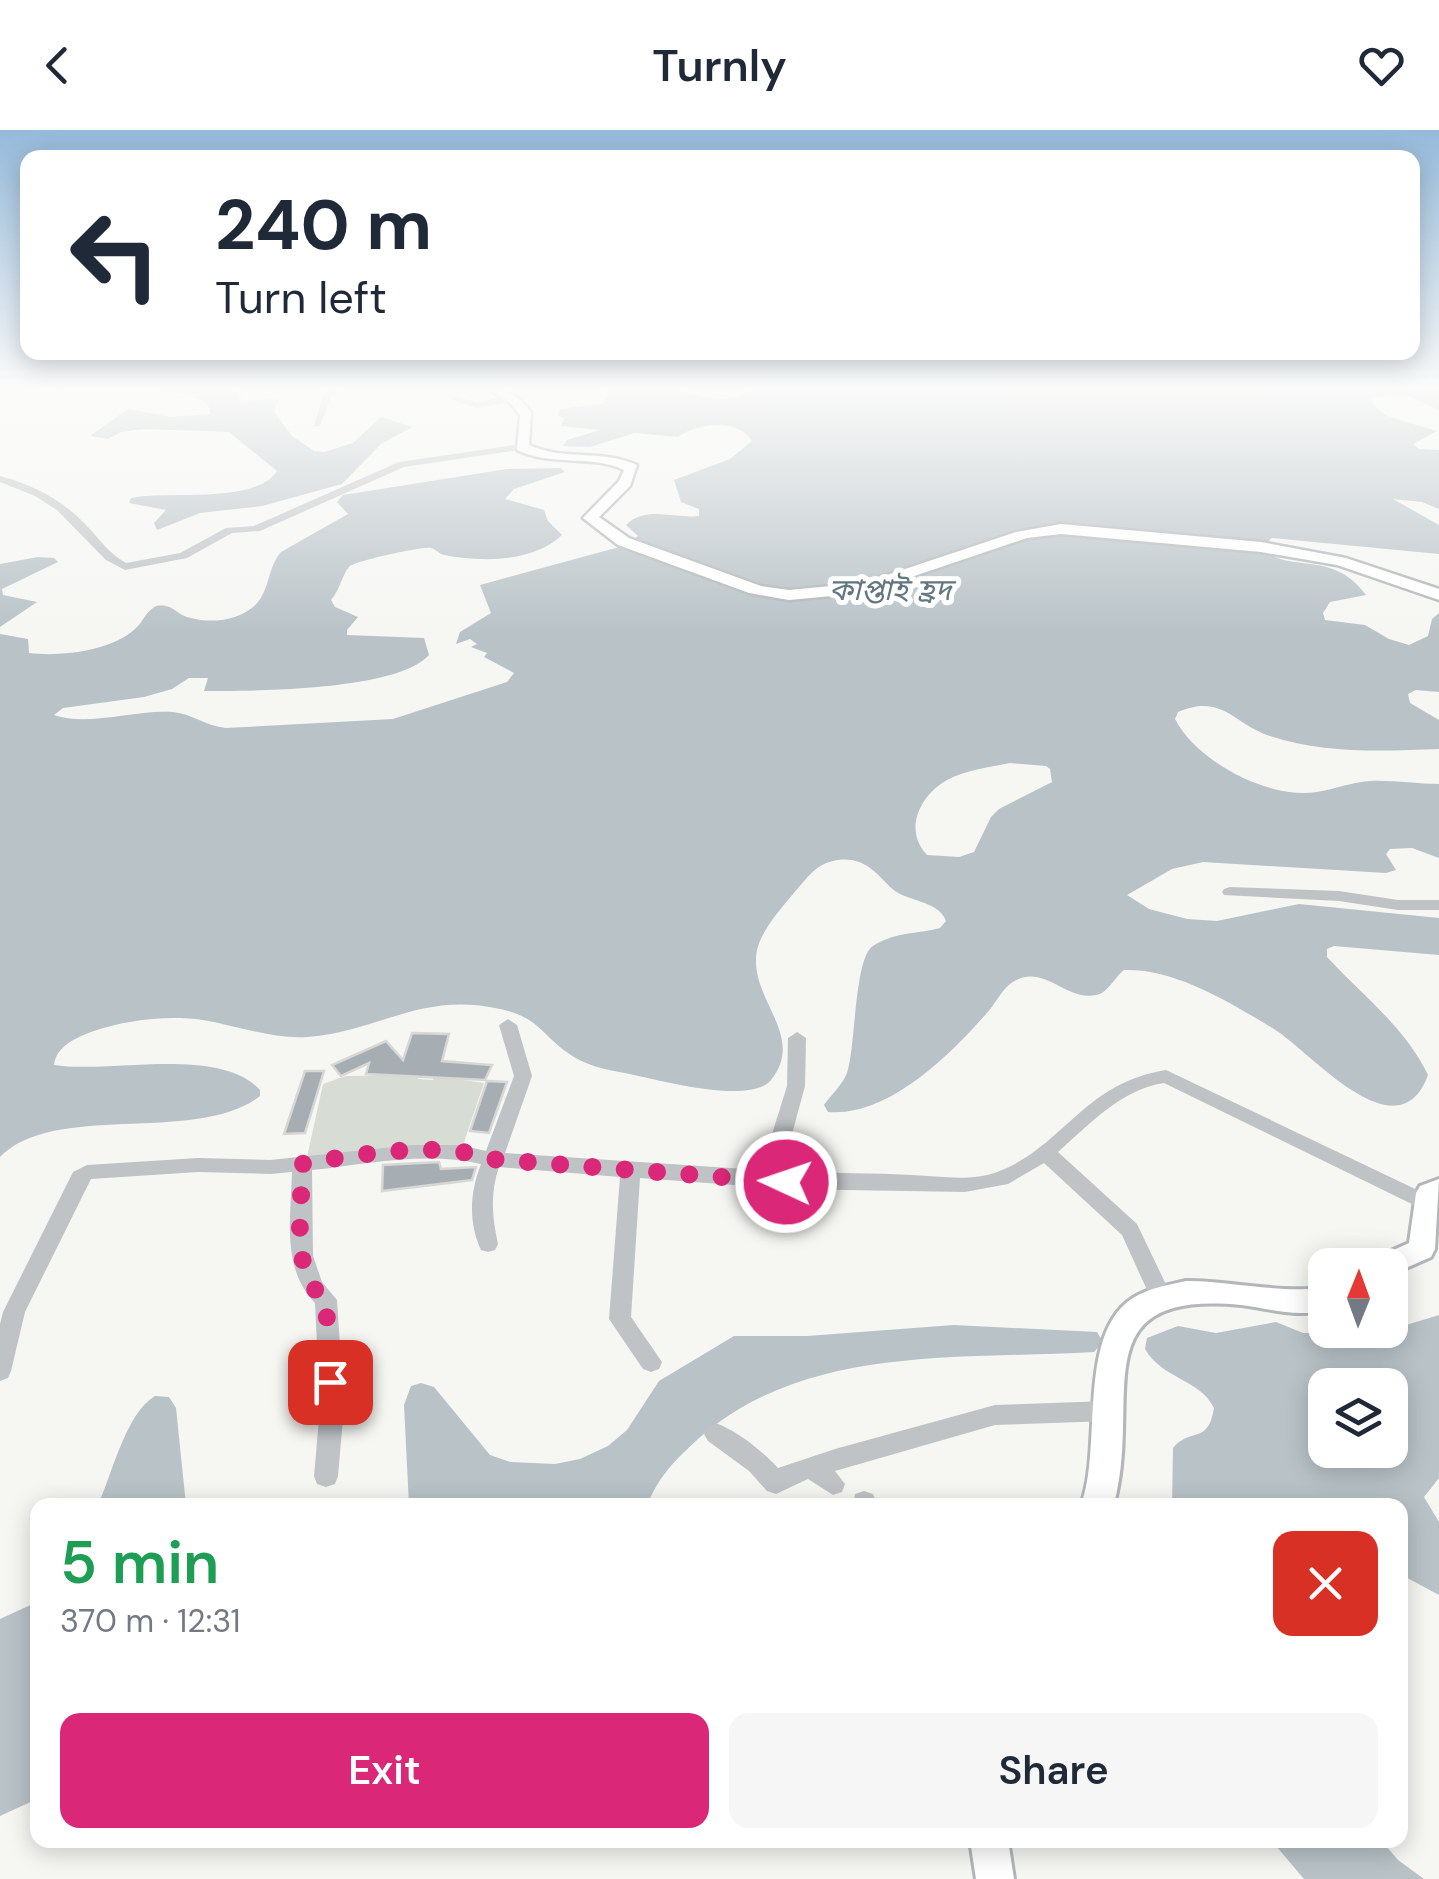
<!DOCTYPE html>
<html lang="en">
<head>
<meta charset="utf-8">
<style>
  :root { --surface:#fff; --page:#f6f6f7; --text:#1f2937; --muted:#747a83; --accent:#db2777 }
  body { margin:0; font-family:"DM Sans","Noto Sans Bengali",sans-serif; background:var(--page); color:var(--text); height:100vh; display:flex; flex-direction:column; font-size:38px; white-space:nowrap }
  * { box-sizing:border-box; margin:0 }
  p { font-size:32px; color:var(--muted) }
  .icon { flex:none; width:55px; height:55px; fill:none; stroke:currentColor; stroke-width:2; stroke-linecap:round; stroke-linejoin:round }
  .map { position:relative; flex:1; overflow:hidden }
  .drawer { position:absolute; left:30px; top:1368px; width:1378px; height:350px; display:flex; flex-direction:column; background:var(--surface); border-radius:20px; box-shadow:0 5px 25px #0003 }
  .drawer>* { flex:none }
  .guide { position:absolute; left:20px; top:20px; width:1400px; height:210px; border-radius:20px; box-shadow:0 5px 25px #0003; background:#fff; color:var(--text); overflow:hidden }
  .needle { width:65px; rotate:1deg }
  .tools { position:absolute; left:1308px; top:1118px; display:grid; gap:20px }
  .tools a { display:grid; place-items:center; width:100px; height:100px; border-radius:20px; background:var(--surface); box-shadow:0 5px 25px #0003; font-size:50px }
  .pin { position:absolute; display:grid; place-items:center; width:85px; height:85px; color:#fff; margin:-42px; border-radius:20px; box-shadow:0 5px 15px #0006 }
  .me { position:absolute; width:110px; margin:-55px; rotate:273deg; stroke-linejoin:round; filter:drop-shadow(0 0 8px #0008) }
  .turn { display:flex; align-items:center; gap:35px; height:210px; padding:0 30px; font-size:45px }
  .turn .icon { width:130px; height:130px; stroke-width:2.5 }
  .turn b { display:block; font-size:70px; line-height:85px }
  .round { display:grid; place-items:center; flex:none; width:105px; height:105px; border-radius:20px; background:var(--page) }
  .summary { display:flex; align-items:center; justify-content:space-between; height:170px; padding:0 30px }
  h1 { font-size:60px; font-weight:600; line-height:75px; color:#1e9e55 }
  .primary-button { display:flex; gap:20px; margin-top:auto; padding:20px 30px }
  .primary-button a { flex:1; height:115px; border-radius:20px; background:var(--accent); color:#fff; font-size:40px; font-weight:600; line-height:115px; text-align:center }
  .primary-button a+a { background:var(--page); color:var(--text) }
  header { display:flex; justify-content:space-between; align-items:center; height:130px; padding:0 30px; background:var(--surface); font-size:45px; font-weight:600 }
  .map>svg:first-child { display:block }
</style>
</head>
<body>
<header><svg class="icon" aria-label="back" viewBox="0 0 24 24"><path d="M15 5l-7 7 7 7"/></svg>Turnly<svg class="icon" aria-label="heart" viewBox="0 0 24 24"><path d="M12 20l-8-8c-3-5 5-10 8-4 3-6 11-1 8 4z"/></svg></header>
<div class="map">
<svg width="1439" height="1749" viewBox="0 0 1439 1749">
  <rect width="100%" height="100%" fill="#f6f6f3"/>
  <polygon fill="#d7dcd4" points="419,945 418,949 433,950 435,946 484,953 462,1018 307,1027 323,954 346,946"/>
  <g fill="#b8c2c7" fill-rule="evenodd">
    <path d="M229 259 243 263 238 267 241 271 279 269 274 282 292 306 314 321 324 322 353 313 381 287 412 297 381 314 342 354 262 376 200 383 157 400 154 393 166 380 129 373 131 368C166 360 255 375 277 341L229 302 144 299 121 302 108 309 90 306 128 279 171 287 211 284 207 273 186 263 41 260Z"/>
    <path d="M602 259C625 259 652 254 675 259 702 264 725 278 752 259H1439V280L1406 265 1372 267V274L1387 286 1437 301 1413 314 1419 319 1439 320V379L1422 372 1393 369 1439 395V424L1272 408 1261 417C1286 445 1333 418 1366 465L1330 472 1323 483 1325 490 1365 495 1389 509 1409 515 1428 506 1432 489 1439 483V562L1416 560 1408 564 1410 573 1439 590V619C1382 621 1325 624 1270 606 1233 594 1223 563 1178 582L1175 589C1196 631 1269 670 1317 662 1335 659 1352 652 1370 651 1393 650 1416 654 1439 654V728L1412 718 1390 719 1386 724 1396 740 1386 743 1203 732 1172 739 1127 765 1149 779 1187 789 1217 791 1299 774 1439 788V825L1334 816 1327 819V827C1362 865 1405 897 1428 945 1398 1027 1310 921 1274 899 1231 873 1175 838 1124 840 1114 848 1108 863 1096 865 1065 872 1042 830 1010 854 1001 861 994 876 986 884 950 925 888 987 828 982L824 975C831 965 843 954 847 943 856 916 854 828 873 816 894 802 917 804 940 798L946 791C939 770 905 772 890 757 873 739 860 725 833 731 814 735 805 751 793 764 779 781 756 806 756 829 754 872 805 908 771 950 750 976 655 949 625 943 606 940 584 935 568 923 540 903 538 887 500 879 421 861 378 902 307 907 271 909 238 896 203 890 166 885 126 890 91 902 75 908 56 917 54 935 109 944 219 915 260 960V966C197 1015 54 971 0 1027V504L28 509 29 523C60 527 111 521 135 499 144 491 145 482 156 476 174 473 175 485 191 488 212 494 243 490 258 472 270 457 268 437 281 422L348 384 337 372 343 365 507 339 561 338 565 342 514 359 505 369 544 380 548 391 562 405C532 433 481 432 444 425 439 424 436 419 431 418 424 416 354 431 349 437 342 445 340 460 331 470L335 477 358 487 347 500V505L424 508 429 525C397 561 252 561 204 561L208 548H189L172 559 144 567 63 578 54 585C89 597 135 579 173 582 193 584 205 596 226 598L393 589 507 552 514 543 484 527 487 523 471 517 477 514 470 509 456 514 460 502 491 483 480 455 623 416 638 406 626 395C645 375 675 389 699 386V379L681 372 674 350 730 329 752 311C739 288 697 293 678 307L635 303 590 317 563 316 567 310 600 300 561 296 564 288 558 285 560 279 603 274 609 264ZM1010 633 1046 636 1050 639 1052 652 999 679 991 687 974 722 959 727 927 725C903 700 920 665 947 650 966 640 990 637 1010 633Z"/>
    <polygon points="38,427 54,428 58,432 2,459 3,465 37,472 0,497 0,434"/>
    <path d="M1439 1185V1348L1424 1367 1439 1392V1465L1400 1444V1375H1172L1173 1318C1191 1297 1208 1315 1214 1278 1200 1249 1162 1249 1145 1219L1147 1208 1178 1196 1216 1203 1276 1192 1303 1203 1390 1200ZM1325 1255H1390V1320H1325Z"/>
    <path d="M954 1195 1097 1202 1103 1212 1094 1222C960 1230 805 1214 698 1309 675 1330 659 1346 647 1375H409L404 1275 411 1256 421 1253 434 1257 490 1325 510 1332 555 1334 580 1329 608 1316 627 1300 659 1251 734 1206H807Z"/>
    <path d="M155 1266 169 1267 176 1278 186 1375H98C112 1344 126 1283 155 1266Z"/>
    <polygon points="37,1472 37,1669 0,1686 0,1489"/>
    <polygon points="1271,1710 1381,1710 1398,1730 1424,1749 1304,1749"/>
  </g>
  <g fill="#a7aeb3" stroke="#d7d7d5" stroke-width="2.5">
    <polygon points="412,903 449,904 442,931 492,935 485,950 366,944 369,933 341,946 332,935 386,911 403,930"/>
    <polygon points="305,941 324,941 305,1003 284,1004"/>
    <polygon points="487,951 507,952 489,1003 470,1001"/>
    <polygon points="439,1032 441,1039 476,1037 472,1050 382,1061 383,1035"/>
  </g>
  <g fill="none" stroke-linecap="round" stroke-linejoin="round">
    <defs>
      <g id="major">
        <polygon points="1439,1049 1435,1119 1431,1127 1390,1145 1390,1135 1374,1135 1378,1127 1409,1113 1416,1063 1420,1056"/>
        <path d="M1186 1151C1225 1150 1294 1166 1325 1156V1179C1300 1189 1268 1178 1241 1175 1082 1160 1140 1264 1116 1366L1113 1375H1081C1103 1319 1076 1204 1133 1168 1149 1158 1168 1155 1186 1151Z"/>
        <polygon points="970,1710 1008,1710 1014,1749 976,1749"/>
      </g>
      <path id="highway" d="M488 259C509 259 518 266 531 282L529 315C563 331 602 319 637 335L630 356 599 387 629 408 761 456 789 460 863 453 1016 402 1061 394 1261 412 1346 428 1439 459V470L1337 435 1261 422 1061 404 1027 408 864 463 789 470 749 463 618 415 583 388 619 351 624 340C591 324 552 337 517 320L520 285 509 272Z"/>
    </defs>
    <use href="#major" stroke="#b3b7ba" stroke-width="6"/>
    <use href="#highway" stroke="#b2b6b8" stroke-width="5"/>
    <g fill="#bfc3c6" fill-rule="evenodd">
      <polygon points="331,259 341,259 331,266 320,296 314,296 323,265"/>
      <polygon points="513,266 516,271 477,278 452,270 456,267 477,272"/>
      <path d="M522 314 525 315V319L404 337 260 401 232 403 187 428 125 440 106 430 57 380 35 366 0 352V346C33 355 61 369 85 394 99 408 109 424 126 433L180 423 226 398 254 396 399 332Z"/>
      <polygon points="1230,757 1339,761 1398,770 1439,770 1439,780 1398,780 1339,771 1224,765 1222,762 1224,759"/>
      <path d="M508 889 517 895 532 946 505 1023 775 1041 772 1004 787 956 788 908 797 902 806 908 805 956 792 1004 795 1042C834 1043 873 1043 912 1045 938 1046 971 1052 997 1042 1064 1017 1083 953 1166 940L1432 1067 1435 1072 1432 1077 1425 1080 1418 1077 1164 953C1120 960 1090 994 1058 1022L1137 1094 1171 1165 1168 1171 1160 1174 1152 1171 1122 1105 1044 1033 1008 1054 965 1062 786 1059 640 1048 631 1187 662 1232 659 1239 651 1242 643 1239 609 1189 620 1047 499 1037C490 1063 492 1087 498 1114L495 1120 488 1122 481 1120C468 1092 470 1062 481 1034 426 1021 367 1034 312 1040L313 1126 322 1152 337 1170 344 1277 338 1346 335 1354 326 1357 317 1354 314 1346 320 1277 315 1173C281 1138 291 1087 292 1042L270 1044 198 1042 91 1049 25 1182 11 1241 8 1248 0 1251V1194L3 1182 73 1042 87 1035 198 1028 270 1030 412 1015H460L486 1021 514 946 499 895Z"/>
      <path d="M1109 1271 1117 1274 1121 1281 1117 1288 1109 1291 995 1295 835 1341 845 1354 842 1362 833 1365 808 1349 776 1364 767 1361 749 1341 708 1311 704 1304 708 1297 716 1293C739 1302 762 1321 778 1338L835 1319 995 1275Z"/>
      <polygon points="864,1361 873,1364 877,1375 853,1375 855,1364"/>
    </g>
    <use href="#major" fill="#fff" fill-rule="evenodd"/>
    <use href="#highway" fill="#fff" fill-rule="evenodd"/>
  </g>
  <linearGradient id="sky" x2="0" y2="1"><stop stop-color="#95badb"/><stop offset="0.51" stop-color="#fbfbfa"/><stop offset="1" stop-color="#fbfbfa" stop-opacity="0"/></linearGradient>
  <rect width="1439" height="504" fill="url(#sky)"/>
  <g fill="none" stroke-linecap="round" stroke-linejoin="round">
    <path stroke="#db2777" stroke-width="18" stroke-dasharray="0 32.4" d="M330 1252 326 1170C288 1143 303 1076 302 1034 353 1025 442 1010 490 1029L786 1052"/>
  </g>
  <g text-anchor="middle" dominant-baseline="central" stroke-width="10" stroke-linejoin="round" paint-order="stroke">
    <g font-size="30" font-style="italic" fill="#63777e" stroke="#fff">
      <text x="890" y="459">কাপ্তাই হ্রদ</text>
    </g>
  </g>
</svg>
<div class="tools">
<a><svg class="needle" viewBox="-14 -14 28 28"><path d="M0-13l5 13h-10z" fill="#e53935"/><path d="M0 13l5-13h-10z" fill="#747a83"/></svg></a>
<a><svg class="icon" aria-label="layers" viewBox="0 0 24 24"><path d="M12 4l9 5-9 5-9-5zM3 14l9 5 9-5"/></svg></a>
</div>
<div class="pin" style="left:330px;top:1252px;background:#d93025"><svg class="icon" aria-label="arrive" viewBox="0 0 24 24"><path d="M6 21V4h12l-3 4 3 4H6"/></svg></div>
<svg class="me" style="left:786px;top:1052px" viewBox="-20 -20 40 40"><circle r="17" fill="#db2777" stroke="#fff" stroke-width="3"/><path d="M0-11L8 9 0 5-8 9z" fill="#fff"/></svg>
<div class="guide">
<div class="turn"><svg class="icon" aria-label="left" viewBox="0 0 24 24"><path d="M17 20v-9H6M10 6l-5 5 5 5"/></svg><div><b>240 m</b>Turn left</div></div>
</div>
<section class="drawer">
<div class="summary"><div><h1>5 min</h1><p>370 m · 12:31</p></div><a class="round" style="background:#d93025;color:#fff"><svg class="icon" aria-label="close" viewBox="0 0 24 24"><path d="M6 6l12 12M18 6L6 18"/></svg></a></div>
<div class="primary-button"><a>Exit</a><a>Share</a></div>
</section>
</div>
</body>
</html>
